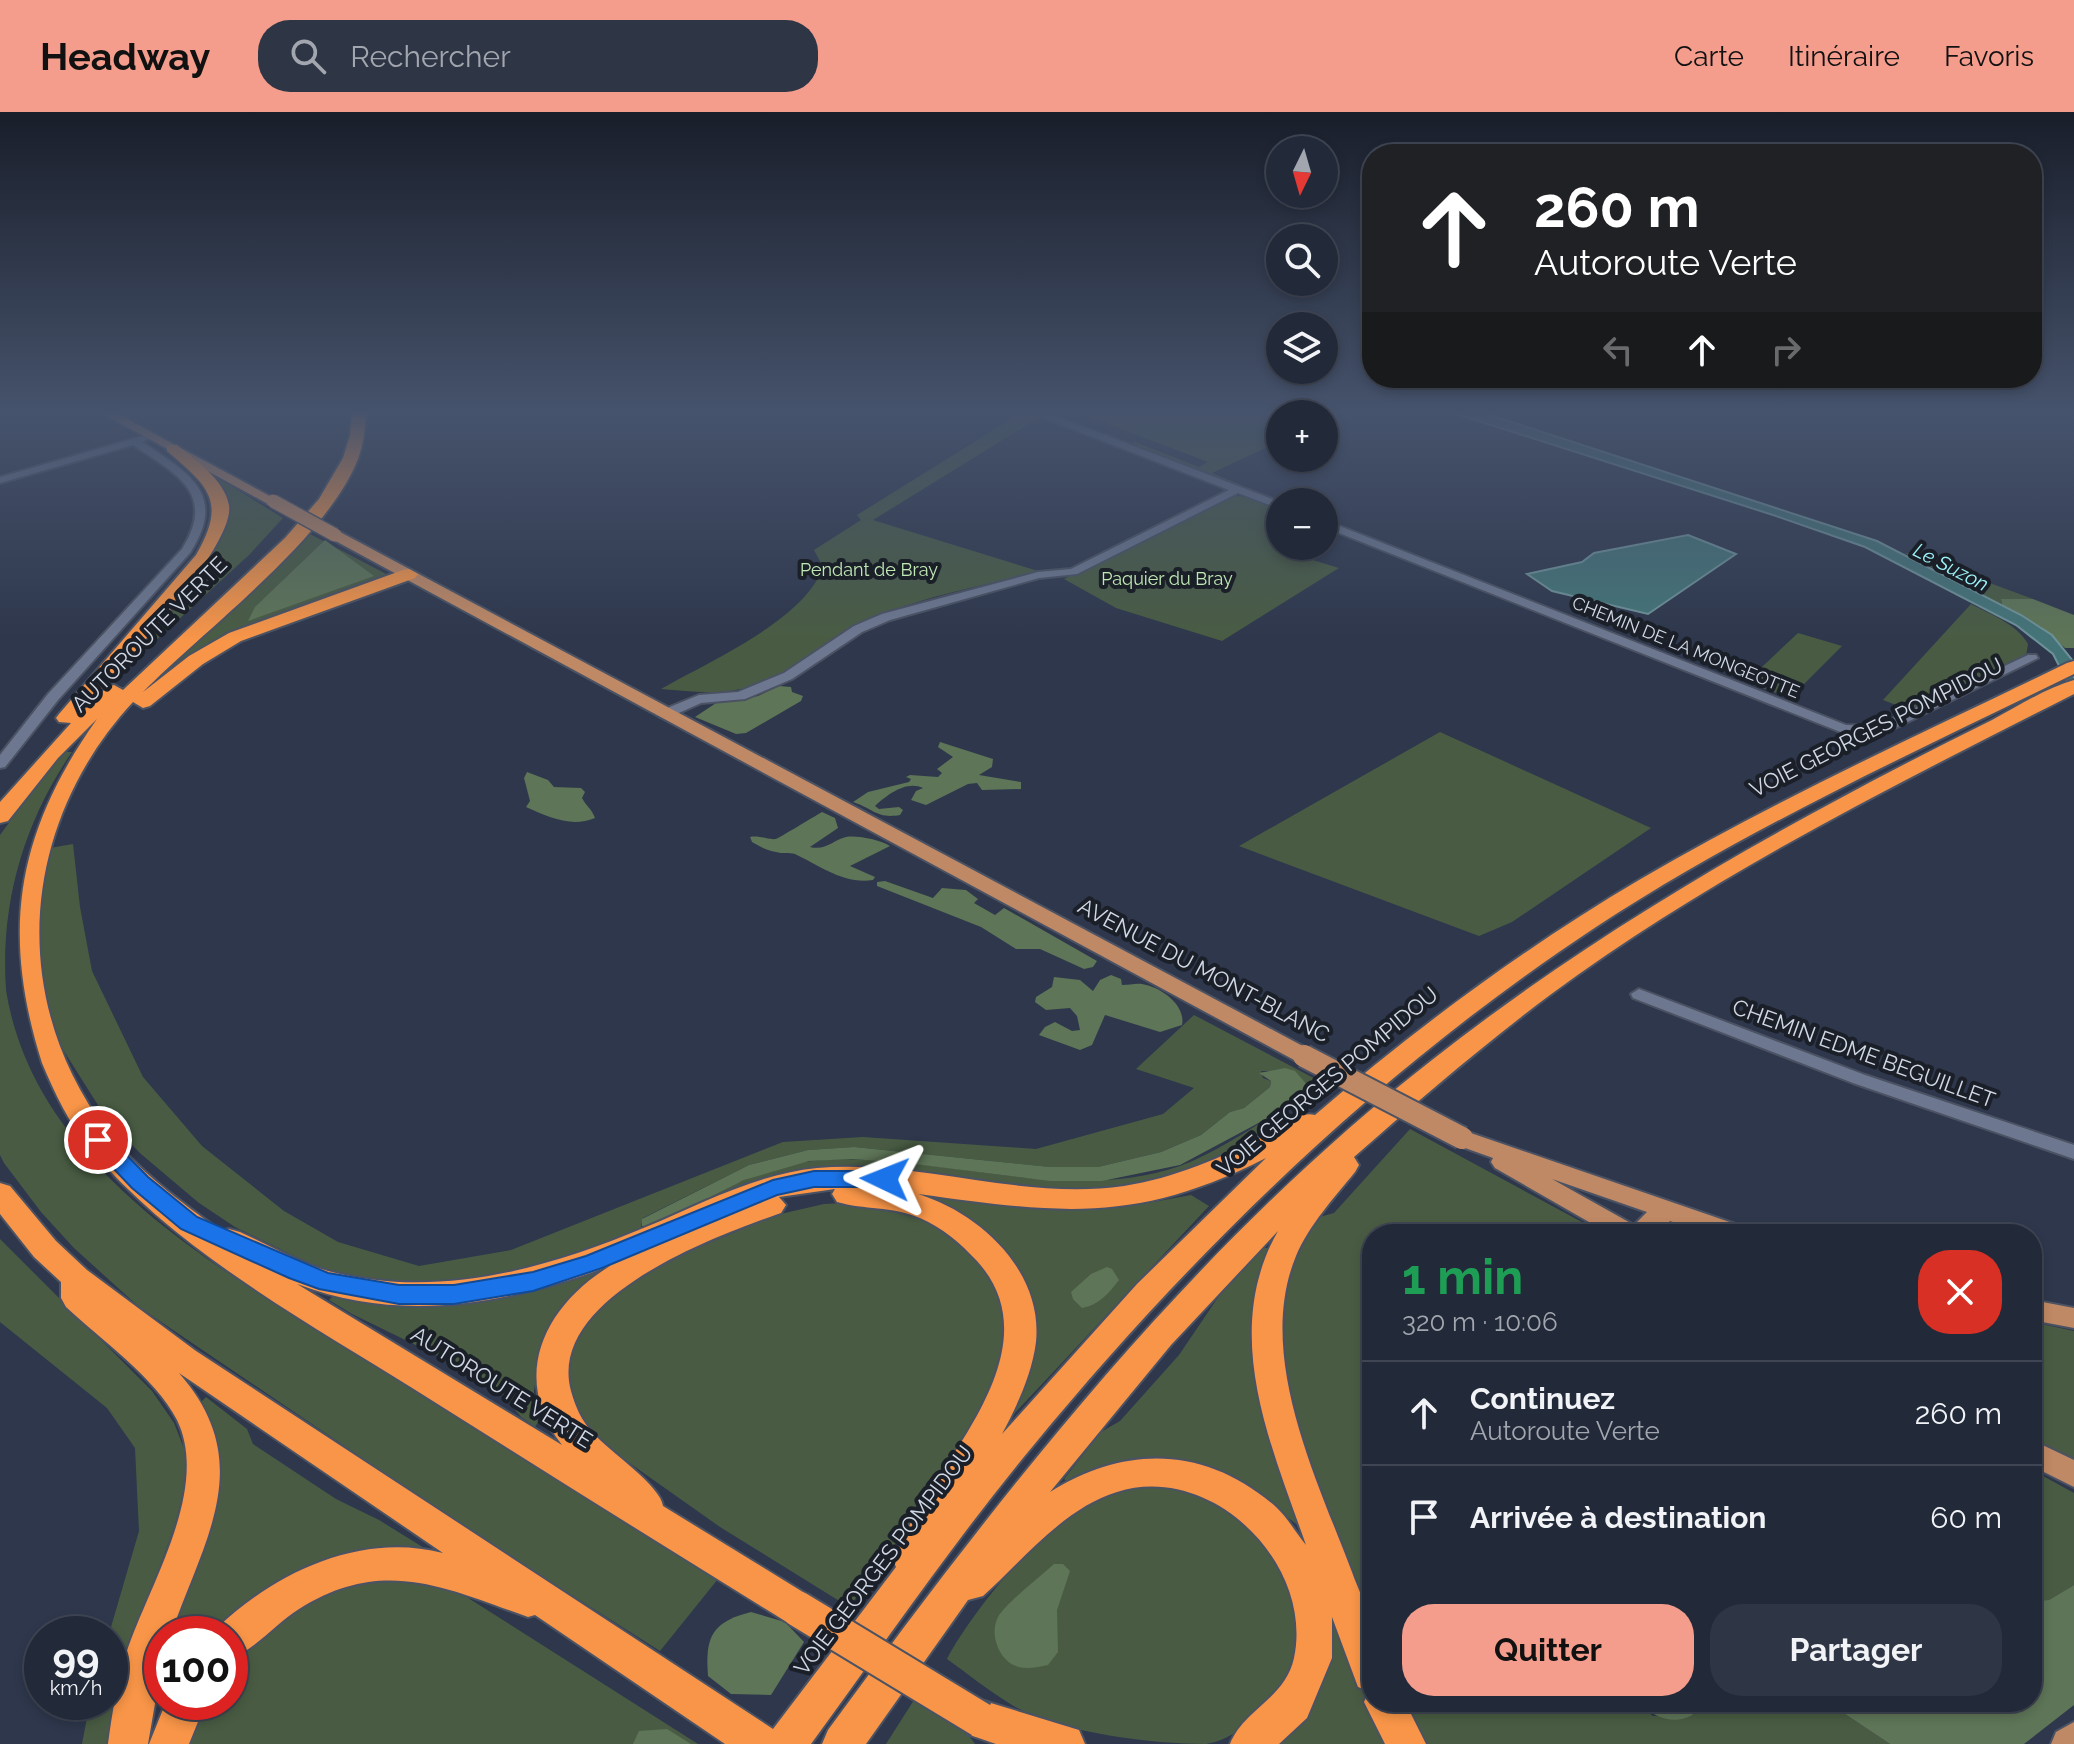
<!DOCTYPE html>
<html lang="fr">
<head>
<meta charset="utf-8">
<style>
  :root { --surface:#222939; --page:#2e3544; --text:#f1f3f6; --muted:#a2a6ae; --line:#3f4553; --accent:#f49d8d }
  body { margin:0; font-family:Raleway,sans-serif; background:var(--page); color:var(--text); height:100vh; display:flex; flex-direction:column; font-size:30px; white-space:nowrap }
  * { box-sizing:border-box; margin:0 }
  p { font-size:26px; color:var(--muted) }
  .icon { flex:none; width:44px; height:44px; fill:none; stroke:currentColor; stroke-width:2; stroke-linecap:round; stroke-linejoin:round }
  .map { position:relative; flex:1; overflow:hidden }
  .sheet { position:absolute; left:1362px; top:1112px; width:680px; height:488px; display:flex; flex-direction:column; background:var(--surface); border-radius:32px; box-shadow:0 4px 12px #0003,0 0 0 2px var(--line) }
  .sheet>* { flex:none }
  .hud { position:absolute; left:1362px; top:32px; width:680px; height:244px; border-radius:32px; box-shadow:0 4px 12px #0003,0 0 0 2px var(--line); background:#202124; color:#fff; overflow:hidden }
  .needle { width:52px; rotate:185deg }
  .fabs { position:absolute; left:1266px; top:24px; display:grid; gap:16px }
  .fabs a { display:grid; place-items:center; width:72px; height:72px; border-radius:50%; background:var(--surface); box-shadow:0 4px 12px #0003,0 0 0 2px var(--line); font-size:40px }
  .speed { position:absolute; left:24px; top:1504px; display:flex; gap:16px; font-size:40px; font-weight:700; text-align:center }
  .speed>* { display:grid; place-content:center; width:104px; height:104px; border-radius:50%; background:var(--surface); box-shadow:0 4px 12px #0003,0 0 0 2px var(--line); line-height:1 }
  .speed small { font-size:20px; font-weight:400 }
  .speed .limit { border:12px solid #d22; background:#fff; color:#111 }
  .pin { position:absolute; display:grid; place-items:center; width:68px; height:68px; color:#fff; margin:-34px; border:4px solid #fff; border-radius:50%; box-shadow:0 2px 8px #0007 }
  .me { position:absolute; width:88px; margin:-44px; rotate:272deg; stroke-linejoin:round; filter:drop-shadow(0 0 6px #0008) }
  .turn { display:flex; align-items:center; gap:28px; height:168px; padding:0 40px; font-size:36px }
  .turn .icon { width:104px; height:104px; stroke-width:2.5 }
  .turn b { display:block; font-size:56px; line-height:68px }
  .lanes { display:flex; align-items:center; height:76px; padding:0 40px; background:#0003; justify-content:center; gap:40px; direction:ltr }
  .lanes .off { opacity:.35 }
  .round { display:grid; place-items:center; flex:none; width:84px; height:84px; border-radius:32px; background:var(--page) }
  .overview { display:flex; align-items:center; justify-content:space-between; height:136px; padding:0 40px }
  h1 { font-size:48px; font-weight:700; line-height:60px; color:#1e9e55 }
  .primary-button { display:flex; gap:16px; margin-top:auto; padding:16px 40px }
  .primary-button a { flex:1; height:92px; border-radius:32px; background:var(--accent); color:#111; font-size:32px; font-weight:700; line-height:92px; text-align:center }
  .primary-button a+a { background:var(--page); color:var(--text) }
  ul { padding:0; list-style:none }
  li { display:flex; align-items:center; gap:24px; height:104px; padding:0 40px; border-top:2px solid var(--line) }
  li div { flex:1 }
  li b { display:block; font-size:30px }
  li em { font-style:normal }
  header { display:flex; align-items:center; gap:48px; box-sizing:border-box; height:112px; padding:0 40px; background:var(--accent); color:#111 }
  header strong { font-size:38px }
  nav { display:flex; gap:44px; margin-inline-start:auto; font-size:28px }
  .search { width:560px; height:72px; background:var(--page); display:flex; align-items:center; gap:20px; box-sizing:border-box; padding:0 28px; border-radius:32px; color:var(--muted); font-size:30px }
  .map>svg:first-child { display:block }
</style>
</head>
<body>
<header>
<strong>Headway</strong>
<div class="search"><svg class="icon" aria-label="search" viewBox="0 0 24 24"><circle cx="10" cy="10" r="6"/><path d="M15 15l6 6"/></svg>Rechercher</div>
<nav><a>Carte</a><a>Itinéraire</a><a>Favoris</a></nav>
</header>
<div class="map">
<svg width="2074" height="1632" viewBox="0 0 2074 1632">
  <rect width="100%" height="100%" fill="#2e374c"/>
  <g fill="#495c43">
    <path d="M1024 299 1043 303 873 408 1038 459C987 473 934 482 885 501 835 520 790 568 740 577 715 583 687 579 661 577 708 550 805 508 823 455L814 438 861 408 857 403Z"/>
    <polygon points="1074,299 1345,299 1324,309 1324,302 1280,302 1280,329 1212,361 1243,374 1240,375 1129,332 1135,330 1199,355 1208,350"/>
    <path d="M215 364 283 406 249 443 71 606 216 434C230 405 227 393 215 364Z"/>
    <polygon points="1239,384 1253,386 1280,396 1280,434 1310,434 1296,443 1339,456 1222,529 1116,496 1064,467 1230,385"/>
    <polygon points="308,421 390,464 232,519 140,585 282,450"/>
    <polygon points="1905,441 1909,441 2033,487 2001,488 2002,493"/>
    <path d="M1971 492C1990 502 2017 512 2028 532L2026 544 1912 599 1883 588Z"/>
    <polygon points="1798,521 1842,534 1790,586 1746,570"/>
    <polygon points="1440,620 1651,716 1512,810 1479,824 1239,734"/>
    <path d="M61 640H72C24 710 0 791 6 878 36 1067 243 1170 390 1262 499 1330 608 1400 718 1467L660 1539 458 1411 139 1195 74 1136 41 1100 4 1051 0 1043V723Z"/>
    <path d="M73 732 80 795 92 859 143 965 202 1034 284 1099 338 1130 419 1154 511 1138 783 1030 863 1025 1036 1037 1163 1002 1194 976 1136 957 1194 903 1323 971 1224 1046 1191 1062 1089 1081 859 1057 650 1115C701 1090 755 1055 812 1049 861 1044 909 1051 957 1057 1031 1067 1107 1079 1180 1054 1216 1041 1269 1006 1301 984L1269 959H1261L1263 966 1271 969 1270 975 1244 996 1230 1000 1201 1023 1161 1040 1098 1055H1050L854 1035 808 1038 749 1053 643 1106 640 1120 517 1164 396 1173 329 1161 235 1115 199 1091 141 1042 108 1009 62 936 46 901 34 854 44 737Z"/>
    <polygon points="1410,1017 1591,1115 1585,1122 1372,1122 1372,1518 1297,1320 1278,1232 1286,1167 1296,1139 1316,1106 1334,1101"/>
    <path d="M915 1079C960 1086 1004 1095 1050 1097 1098 1100 1145 1092 1191 1083L1209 1094 1013 1303 1009 1304 1033 1205Z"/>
    <polygon points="844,1091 896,1096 927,1107 965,1131 1000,1180 1008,1215 999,1266 940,1371 849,1495 720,1415 587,1321 570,1293 568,1234 591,1196 663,1150 776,1103 824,1092"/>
    <polygon points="0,1127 152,1279 174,1311 185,1339 185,1374 175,1413 121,1560 107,1632 82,1632 90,1590 110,1590 109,1522 139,1419 135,1336 107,1296 0,1210"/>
    <polygon points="1263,1136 1268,1136 1257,1191 1303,1417 1260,1385 1219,1366 1072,1374 1064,1367 1101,1320 1120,1309 1179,1243 1223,1178"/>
    <path d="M608 1151 611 1155 538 1251 534 1279 538 1310 535 1315 521 1305 503 1283 465 1257 352 1202 329 1188 334 1183C424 1210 523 1186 608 1151Z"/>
    <polygon points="2032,1210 2074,1219 2074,1348 2032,1326"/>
    <polygon points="206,1285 247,1317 253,1332 336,1387 379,1408 429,1439 219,1522 164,1522 199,1292"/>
    <polygon points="2032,1358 2074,1381 2074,1473 2049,1488 2032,1489"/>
    <path d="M1177 1373C1193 1380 1212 1386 1227 1395 1236 1400 1243 1409 1250 1415 1300 1463 1316 1539 1266 1593 1250 1611 1231 1628 1206 1632 1152 1632 1059 1621 1012 1593 989 1579 968 1562 947 1547 970 1502 1044 1412 1088 1388 1116 1372 1146 1373 1177 1373Z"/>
    <path d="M384 1466H407L454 1477 698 1632H184L203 1590H230V1548C256 1518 297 1490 334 1477 350 1471 368 1470 384 1466Z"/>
    <polygon points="1333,1506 1347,1546 1391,1632 1274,1632 1328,1538"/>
    <polygon points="914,1588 965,1618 975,1632 886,1632"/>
    <polygon points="1398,1590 1635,1590 1653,1604 1696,1602 1706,1590 1827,1590 1890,1632 1424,1632"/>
  </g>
  <g fill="#5e7557">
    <polygon points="325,428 374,464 248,509 255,495"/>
    <polygon points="2001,487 2033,487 2074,503 2074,536 2065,536 2041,515 2002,493"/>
    <polygon points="779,574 791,575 792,580 803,584 801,589 746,621 736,622 695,605 716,591 758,584"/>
    <path d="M940 630 993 647 992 655 979 663 1021 670V677L982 678 977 671 968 672 926 693 911 688 916 679 923 676C906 668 887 683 875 694L879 697 899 695 903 698 900 703C877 707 874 697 853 690L868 680 909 670 911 667 906 665 910 663 938 665 942 661 937 657 953 645 938 635Z"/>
    <path d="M527 660 548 668 554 675 581 676 585 680 582 686C586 694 592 697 595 706 571 716 549 705 526 695L530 689 524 666Z"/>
    <path d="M822 700 835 706 838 716 810 735C826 739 833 728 846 725 858 723 880 728 890 734L850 754 875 765 873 768C845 773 818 753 795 742 789 740 782 742 776 740 767 739 759 734 752 730L750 725C760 723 767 728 776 727 779 726 815 704 822 700Z"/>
    <polygon points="885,769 933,786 942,776 966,778 978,787 974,791 995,803 1004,796 1097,849 1093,855 1084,857 1040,837 1016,837 981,815 877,774 877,770"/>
    <path d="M1111 863 1121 867 1122 873C1129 873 1136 871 1142 872 1161 875 1186 893 1182 913L1160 920 1105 903 1092 933 1080 938 1039 923 1045 915 1055 910 1072 919 1080 918 1077 904 1070 896 1046 898 1035 890 1036 885 1052 875 1054 865 1080 868 1093 879 1100 868Z"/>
    <polygon points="1285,956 1295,959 1309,975 1266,1007 1180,1053 1102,1069 1050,1069 906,1051 852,1047 809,1049 744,1068 650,1115 642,1114 642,1107 749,1053 808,1038 854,1035 1050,1055 1098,1055 1161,1040 1201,1023 1230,1000 1244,996 1270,975 1271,969 1259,961"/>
    <path d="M1107 1155 1112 1157 1119 1168C1109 1181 1099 1193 1082 1196L1073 1187 1071 1180 1091 1162Z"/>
    <path d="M1054 1452H1063L1070 1459 1057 1498 1058 1540 1048 1553C1038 1555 1026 1558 1016 1554 999 1548 989 1522 998 1505 1005 1492 1041 1464 1054 1452Z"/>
    <polygon points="2074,1473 2074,1593 2024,1632 1890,1632 1827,1590 2032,1590 2032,1489 2049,1488"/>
    <path d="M751 1500 785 1510 804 1530 771 1583 731 1582 708 1564C705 1526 711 1510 751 1500Z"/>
    <path d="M1635 1590H1706C1684 1618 1660 1609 1635 1590Z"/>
    <polygon points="667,1617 691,1632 633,1632 639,1619"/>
  </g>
  <g fill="#447478" stroke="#6e9299" stroke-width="2">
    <polygon points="1447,299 1478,299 1877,429 2021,503 2052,523 2074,550 2074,583 2053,542 2016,513 1865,435 1773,403"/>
    <polygon points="1688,423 1736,442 1648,502 1552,479 1527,462 1582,450 1594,441"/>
  </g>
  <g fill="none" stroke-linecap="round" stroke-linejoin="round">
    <defs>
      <g id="minor">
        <polygon points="1039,299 1048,299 1050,302 1280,390 1280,397 1238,381 1077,462 1039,466 890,508 862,520 792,567 745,587 701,591 670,605 660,605 660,599 699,583 738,580 784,561 854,514 882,502 1038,460 1071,457 1229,378 1044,306"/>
        <path d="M143 324 148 327 142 330C189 361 228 382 190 441L58 588 5 655 0 656V643L48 582 182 437C217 381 176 362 133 333L0 371V365Z"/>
        <polygon points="1324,408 1846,613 1877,614 2028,543 2036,543 2038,546 1885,621 1865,624 1843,621 1324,415"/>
        <polygon points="1639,877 1865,963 2074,1033 2074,1047 1853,971 1633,886 1631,882"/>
      </g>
      <g id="major">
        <polygon points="98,299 112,299 279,389 268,392"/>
        <polygon points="330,420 340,420 1312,939 1315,944 1312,949 1296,949 330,426"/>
        <path d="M1462 1018 1744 1115 1748 1122H1707L1670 1109 1656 1122H1610L1495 1056 1491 1050 1493 1046 1454 1032 1450 1026 1454 1020ZM1552 1067 1647 1100 1634 1113Z"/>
        <polygon points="2032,1188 2074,1196 2074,1216 2032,1208"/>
        <polygon points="2032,1328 2074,1348 2074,1375 2032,1354"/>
        <polygon points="2074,1610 2074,1632 2051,1632 2056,1620"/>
      </g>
      <g id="highway">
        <path d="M352 299H366C365 316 364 331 358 347 326 428 206 516 143 580L189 544 229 521 403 458 409 457 418 462 415 466 241 529 203 552 150 594 143 596 133 590C21 711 6 885 107 1019 137 1058 181 1090 221 1119L229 1117 240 1120C269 1133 298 1150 328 1159 437 1188 546 1157 646 1115 701 1092 756 1062 817 1056 920 1047 1021 1089 1124 1074 1174 1066 1222 1046 1266 1022 1280 1014 1298 999 1315 1003 1416 916 1524 836 1639 768 1777 687 1923 621 2067 551L2074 549V562C1913 641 1747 716 1596 815 1382 956 1196 1136 1033 1334 954 1429 884 1532 811 1632H725L535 1503 528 1505C445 1476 383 1444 299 1497 275 1512 256 1537 230 1547V1522H214L217 1516C276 1460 360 1420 443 1441L179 1261C258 1351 204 1427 171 1522H162V1551L148 1632H108C112 1602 117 1571 126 1542 147 1476 211 1378 177 1308 156 1266 100 1227 66 1195L61 1186V1170L34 1145 0 1102V1071L10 1074 56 1129 87 1158 196 1239 773 1617 896 1455 893 1448C901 1430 910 1411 920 1394 962 1325 1048 1227 977 1149 960 1131 943 1116 920 1106 892 1094 864 1098 837 1090L832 1082 835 1077 779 1085 786 1093 781 1101C715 1124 546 1186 571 1279 576 1296 581 1308 593 1321 609 1339 661 1374 663 1394L811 1485 817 1497 811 1509 798 1515 785 1509C662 1433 539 1356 417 1279 304 1208 178 1140 90 1037 70 1013 54 980 42 951 0 818 17 720 97 607L58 646 8 709 0 711V690L71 611 59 610 56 606 59 602 196 443C227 389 209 375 167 339V333H177C196 349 224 367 229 393 236 435 112 564 81 601L107 575 114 573 123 578 285 426 319 387 343 346 350 323ZM1266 1046 1137 1172 1002 1322C1017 1294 1032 1262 1036 1230 1043 1159 980 1101 918 1082 1058 1101 1134 1113 1266 1046ZM610 1154C543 1195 510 1266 562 1333L297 1172C401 1212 508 1192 610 1154Z"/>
        <path d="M2074 568V582C1895 673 1712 763 1550 883 1482 934 1418 989 1354 1045L1359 1053 1355 1060C1334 1086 1309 1113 1296 1144 1255 1243 1317 1367 1352 1460 1358 1477 1367 1494 1371 1511 1377 1535 1372 1566 1372 1590H1405L1426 1632H1385L1364 1590 1369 1579 1358 1575 1332 1505V1546L1307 1606 1279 1632H1230C1244 1597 1285 1587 1294 1546 1314 1451 1211 1350 1117 1380 1064 1396 1023 1448 983 1484L968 1488 866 1632H822L828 1618C1005 1376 1194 1133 1432 948 1559 848 1695 764 1837 688 1888 660 1940 634 1992 608 2018 594 2046 576 2074 568ZM1278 1119C1220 1221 1271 1333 1306 1433 1296 1421 1287 1405 1276 1395 1207 1334 1126 1332 1050 1380L1171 1233Z"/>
        <polygon points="981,1588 1079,1618 1085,1632 996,1632 967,1622 961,1608 967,1594"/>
        <polygon points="166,1590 206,1590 189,1632 149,1632"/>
      </g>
    </defs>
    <use href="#minor" stroke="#4a5263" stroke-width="4"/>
    <use href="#major" stroke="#4a5263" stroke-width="4"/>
    <use href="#highway" stroke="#4a5263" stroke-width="4"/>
    <use href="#minor" fill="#6d7890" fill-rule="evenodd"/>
    <use href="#major" fill="#c08965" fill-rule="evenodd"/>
    <use href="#highway" fill="#f89548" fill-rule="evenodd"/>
    <defs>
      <polyline id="major-bridge-far1" points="273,389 335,423"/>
      <polyline id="major-bridge" points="1304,944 1462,1026"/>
      <polyline id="highway-bridge" points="798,1497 981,1608"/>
    </defs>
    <use href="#major-bridge-far1" stroke="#4a5263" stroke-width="16" stroke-linecap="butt"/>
    <use href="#major-bridge" stroke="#4a5263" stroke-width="26" stroke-linecap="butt"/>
    <use href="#highway-bridge" stroke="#4a5263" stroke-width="39" stroke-linecap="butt"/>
    <use href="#major-bridge-far1" stroke="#c08965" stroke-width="13"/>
    <use href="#major-bridge" stroke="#c08965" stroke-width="22"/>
    <use href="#highway-bridge" stroke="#f89548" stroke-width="35"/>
  </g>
  <linearGradient id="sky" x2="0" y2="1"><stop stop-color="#191e2a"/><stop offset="0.57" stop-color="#46536c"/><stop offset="1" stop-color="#46536c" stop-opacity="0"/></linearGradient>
  <rect width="2074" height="527" fill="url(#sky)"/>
  <polygon fill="#1a73e8" stroke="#114b97" stroke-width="2" points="98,1020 106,1022 148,1065 197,1105 328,1161 399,1173 454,1173 533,1160 586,1144 773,1068 814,1059 885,1059 893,1062 896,1067 893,1073 885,1075 814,1075 777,1083 602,1156 533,1179 454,1192 399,1192 319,1177 289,1166 181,1117 132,1076 91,1033 88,1028 91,1022"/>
  <g text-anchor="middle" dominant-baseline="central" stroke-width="8" stroke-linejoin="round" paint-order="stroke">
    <g font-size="18" fill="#c0e8b4" stroke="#1a1f28">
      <text x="869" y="457">Pendant de Bray</text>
      <text x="1167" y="466">Paquier du Bray</text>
    </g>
    <g font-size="18" fill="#d1d8e5" stroke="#1a1f28">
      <text transform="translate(1686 535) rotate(22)">CHEMIN DE LA MONGEOTTE</text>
    </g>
    <g font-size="20" font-style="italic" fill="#9ef3fa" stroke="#1a1f28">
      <text transform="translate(1951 455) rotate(27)">Le Suzon</text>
    </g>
    <g font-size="22" fill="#d1d8e5" stroke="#1a1f28">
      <text transform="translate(149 522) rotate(-45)">AUTOROUTE VERTE</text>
      <text transform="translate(1876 615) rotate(-27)">VOIE GEORGES POMPIDOU</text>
      <text transform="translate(1204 858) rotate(28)">AVENUE DU MONT-BLANC</text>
      <text transform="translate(1864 941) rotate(20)">CHEMIN EDME BEGUILLET</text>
      <text transform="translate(1327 969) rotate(-40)">VOIE GEORGES POMPIDOU</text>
      <text transform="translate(502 1275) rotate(32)">AUTOROUTE VERTE</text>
      <text transform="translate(883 1448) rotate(-53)">VOIE GEORGES POMPIDOU</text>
    </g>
  </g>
</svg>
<div class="fabs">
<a><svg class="needle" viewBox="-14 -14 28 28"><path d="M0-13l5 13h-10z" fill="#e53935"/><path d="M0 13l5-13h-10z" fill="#a2a6ae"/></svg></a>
<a><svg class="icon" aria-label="search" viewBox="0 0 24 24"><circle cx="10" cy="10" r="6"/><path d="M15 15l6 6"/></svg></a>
<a><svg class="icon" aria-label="layers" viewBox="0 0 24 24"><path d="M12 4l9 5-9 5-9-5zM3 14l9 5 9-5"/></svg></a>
<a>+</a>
<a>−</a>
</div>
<div class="speed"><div>99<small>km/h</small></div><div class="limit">100</div></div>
<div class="pin" style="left:98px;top:1028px;background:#d93025"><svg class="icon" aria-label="arrive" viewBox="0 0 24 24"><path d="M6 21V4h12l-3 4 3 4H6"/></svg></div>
<svg class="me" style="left:885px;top:1067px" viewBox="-20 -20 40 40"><path d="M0-17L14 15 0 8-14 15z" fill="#1a73e8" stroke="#fff" stroke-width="4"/></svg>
<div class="hud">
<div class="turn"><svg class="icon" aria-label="ahead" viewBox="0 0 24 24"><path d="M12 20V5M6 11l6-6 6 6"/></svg><div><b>260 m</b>Autoroute Verte</div></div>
<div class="lanes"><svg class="icon off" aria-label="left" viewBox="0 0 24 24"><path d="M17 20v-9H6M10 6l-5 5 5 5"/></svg><svg class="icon" aria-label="ahead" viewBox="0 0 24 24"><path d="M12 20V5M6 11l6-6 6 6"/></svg><svg class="icon off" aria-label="right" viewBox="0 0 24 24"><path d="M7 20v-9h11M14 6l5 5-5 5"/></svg></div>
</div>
<section class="sheet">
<div class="overview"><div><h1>1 min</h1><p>320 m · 10:06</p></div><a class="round" style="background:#d93025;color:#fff"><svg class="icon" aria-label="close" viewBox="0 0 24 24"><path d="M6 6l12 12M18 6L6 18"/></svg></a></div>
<ul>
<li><svg class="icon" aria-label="ahead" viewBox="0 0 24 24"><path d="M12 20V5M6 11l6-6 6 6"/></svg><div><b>Continuez</b><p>Autoroute Verte</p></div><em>260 m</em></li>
<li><svg class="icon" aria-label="arrive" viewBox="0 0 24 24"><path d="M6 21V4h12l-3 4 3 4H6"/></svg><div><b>Arrivée à destination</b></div><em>60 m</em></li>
</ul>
<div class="primary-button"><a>Quitter</a><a>Partager</a></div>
</section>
</div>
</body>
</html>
